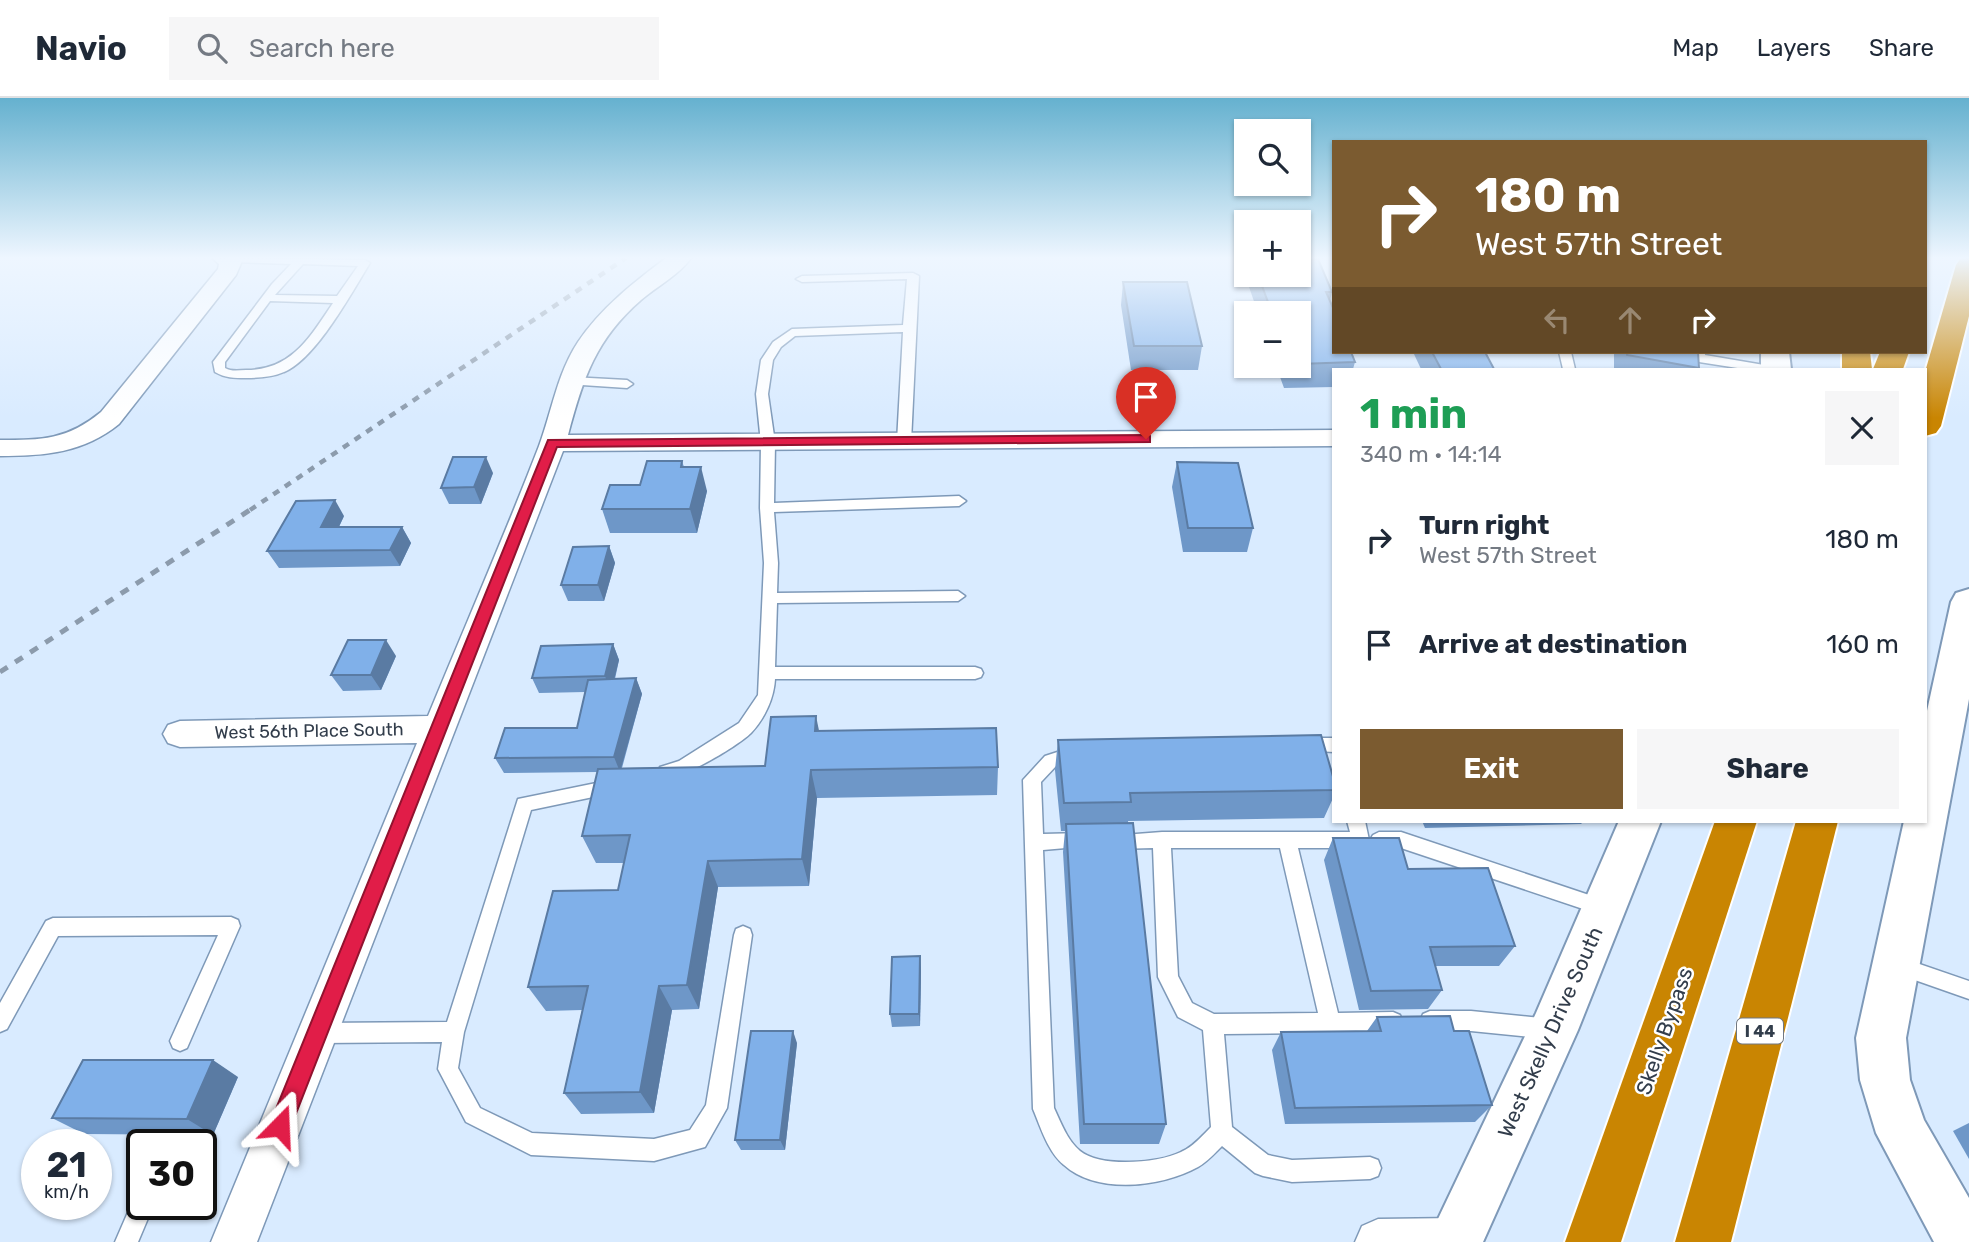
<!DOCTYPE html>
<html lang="en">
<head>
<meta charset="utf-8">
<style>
  :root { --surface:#fff; --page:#f6f6f7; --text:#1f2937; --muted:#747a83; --line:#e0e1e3; --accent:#7b5b30 }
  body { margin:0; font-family:Rubik,sans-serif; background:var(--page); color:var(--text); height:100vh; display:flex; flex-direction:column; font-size:26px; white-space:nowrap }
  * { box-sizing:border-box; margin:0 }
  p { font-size:23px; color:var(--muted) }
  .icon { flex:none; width:38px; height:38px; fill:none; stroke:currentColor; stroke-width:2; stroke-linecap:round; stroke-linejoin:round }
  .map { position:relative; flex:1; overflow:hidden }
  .details { position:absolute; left:1332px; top:270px; width:595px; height:455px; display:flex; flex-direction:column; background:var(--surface); border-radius:0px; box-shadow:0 2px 5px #0004 }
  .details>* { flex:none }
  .hud { position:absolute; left:1332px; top:42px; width:595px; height:214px; border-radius:0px; box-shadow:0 2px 5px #0004; background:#7b5b30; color:#fff; overflow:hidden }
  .controls { position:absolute; left:1234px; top:21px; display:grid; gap:14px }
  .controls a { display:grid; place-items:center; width:77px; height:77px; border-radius:0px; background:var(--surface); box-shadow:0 2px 5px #0004; font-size:35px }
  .speed { position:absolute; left:21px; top:1031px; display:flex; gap:14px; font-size:35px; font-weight:700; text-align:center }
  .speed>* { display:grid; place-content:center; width:91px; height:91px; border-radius:50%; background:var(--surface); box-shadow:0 2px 5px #0004; line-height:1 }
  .speed small { font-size:18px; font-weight:400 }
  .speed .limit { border:4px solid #111; border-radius:10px; background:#fff; color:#111 }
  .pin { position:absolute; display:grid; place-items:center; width:60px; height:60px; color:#fff; margin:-72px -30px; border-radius:50% 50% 50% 0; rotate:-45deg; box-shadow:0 0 7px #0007 }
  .pin .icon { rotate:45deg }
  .me { position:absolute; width:77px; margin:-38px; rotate:21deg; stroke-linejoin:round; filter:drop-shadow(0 0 5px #0008) }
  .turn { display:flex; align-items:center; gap:24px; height:147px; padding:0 28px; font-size:32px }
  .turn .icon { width:91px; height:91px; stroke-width:2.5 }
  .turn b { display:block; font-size:49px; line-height:60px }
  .lanes { display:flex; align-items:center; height:66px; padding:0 28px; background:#0003; justify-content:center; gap:35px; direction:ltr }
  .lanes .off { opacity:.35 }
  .round { display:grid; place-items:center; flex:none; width:74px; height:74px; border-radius:0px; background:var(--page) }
  .headline { display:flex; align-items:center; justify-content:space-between; height:119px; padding:0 28px }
  h1 { font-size:42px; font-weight:700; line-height:52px; color:#1e9e55 }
  .primary-button { display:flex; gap:14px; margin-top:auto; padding:14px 28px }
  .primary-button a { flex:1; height:80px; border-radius:0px; background:var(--accent); color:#fff; font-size:28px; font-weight:700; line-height:80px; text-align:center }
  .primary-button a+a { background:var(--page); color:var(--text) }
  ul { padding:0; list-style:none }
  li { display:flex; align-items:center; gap:21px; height:105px; padding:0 28px }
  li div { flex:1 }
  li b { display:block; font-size:26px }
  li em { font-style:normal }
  header { display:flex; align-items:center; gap:42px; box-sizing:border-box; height:98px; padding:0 35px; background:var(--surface); border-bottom:2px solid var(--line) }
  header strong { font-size:33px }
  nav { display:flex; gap:38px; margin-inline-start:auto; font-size:24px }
  .search { width:490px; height:63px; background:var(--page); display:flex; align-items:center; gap:18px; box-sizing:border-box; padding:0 24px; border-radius:0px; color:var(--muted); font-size:26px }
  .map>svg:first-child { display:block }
</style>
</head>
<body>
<header>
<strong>Navio</strong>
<div class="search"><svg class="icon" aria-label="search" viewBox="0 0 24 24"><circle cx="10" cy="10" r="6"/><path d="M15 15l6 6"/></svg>Search here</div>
<nav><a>Map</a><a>Layers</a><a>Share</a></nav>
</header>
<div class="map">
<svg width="1969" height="1144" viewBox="0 0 1969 1144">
  <rect width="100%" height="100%" fill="#d9ebff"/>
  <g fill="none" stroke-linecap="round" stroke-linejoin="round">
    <defs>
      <g id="lane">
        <path d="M227 160 365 162 370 165C352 194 316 261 284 274 273 279 258 280 246 280 234 280 225 280 215 274L213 264 272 186 291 166 232 164ZM303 166 358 168 337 198 275 197ZM270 203 333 205C310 239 292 272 246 272 239 272 232 274 225 270V264Z"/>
        <path d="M913 175 919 178 911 344 904 348 897 344 903 234 795 238 781 249 773 262 768 296 775 345 774 405 959 398 966 403 959 408 774 414 778 465 777 495 958 493 965 498 958 503 777 505 775 569H975L981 571 983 575 981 579 975 581H775C774 600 765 620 751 635 738 648 677 685 660 679L658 674 660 669 679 663 739 625 758 597 764 465 760 410 761 345 756 296 761 262 773 244 792 231 903 227 907 181 802 184 796 181 802 178Z"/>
        <polygon points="1559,254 1571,254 1575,271 1563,271"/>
        <polygon points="1693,254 1705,254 1705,257 1764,267 1770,271 1744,271 1699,264 1693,260"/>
        <polygon points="571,279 627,282 633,286 627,290 567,286 565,283"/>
        <polygon points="1304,640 1334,640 1334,654 1298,652 1296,647 1298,642"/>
        <path d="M1076 648 1082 650 1084 655 1082 660 1057 667 1041 684 1043 736 1083 735 1089 738 1092 743 1089 748 1043 752 1054 1010C1061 1025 1067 1042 1080 1053 1101 1070 1158 1065 1181 1054 1193 1049 1202 1038 1211 1029L1203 932 1178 919 1158 879 1153 750 1116 751 1110 748 1107 743 1110 738 1162 734H1350L1347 723H1365L1369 742 1366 747 1360 750H1298L1338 915 1393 914 1400 917 1403 924 1400 931 1393 934 1224 936 1232 1029 1268 1057 1292 1062 1370 1059 1378 1062 1381 1070 1378 1078 1370 1081 1292 1084 1263 1078 1255 1075 1222 1048C1215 1055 1207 1064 1198 1069 1162 1089 1097 1097 1064 1067 1048 1054 1041 1030 1033 1011L1023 682 1045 658ZM1171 750H1280L1318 915 1214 916 1192 905 1178 878Z"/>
        <polygon points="611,682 617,684 620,689 617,694 531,712 464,934 458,970 480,1010 532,1035 654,1041 690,1032 706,1007 734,837 736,831 743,828 750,831 752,837 727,1010 705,1049 654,1063 531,1057 466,1024 438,971 442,944 319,945 312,942 309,935 312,928 319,925 447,924 518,701"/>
        <polygon points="1379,734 1401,734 1604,802 1611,804 1613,810 1611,816 1604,818 1401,750 1373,747 1370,742 1373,737"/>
        <polygon points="231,819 238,822 240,828 187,950 180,953 173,950 170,943 218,837 58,838 7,931 0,934 0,905 46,823 53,820"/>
        <polygon points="1899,859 1969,883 1969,901 1892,874 1889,868 1892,862"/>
        <polygon points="1430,913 1471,913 1550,921 1557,924 1560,931 1557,938 1550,941 1471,933 1430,933 1423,930 1420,923 1423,916"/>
        <polygon points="142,1095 142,1106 154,1106 138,1144 115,1144 135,1098"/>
      </g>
      <g id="street">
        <path d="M212 160 243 161 236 177 119 326C83 355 45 358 0 358V342C42 342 67 342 101 314L218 171 219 166Z"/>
        <path d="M666 160H691C679 177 656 189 641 202 596 241 583 280 568 337L1334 332V348L563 353 257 1144H211L417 645 180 649 168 645 163 636 168 627 180 623 428 618C465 528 504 439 539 348 552 313 557 276 578 244 601 210 633 185 666 160Z"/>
        <polygon points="1456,1120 1472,1127 1478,1144 1355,1144 1362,1128 1378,1121"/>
      </g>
      <g id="secondary">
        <polygon points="1761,254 1789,254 1791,271 1761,271"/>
        <polygon points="1969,491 1969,601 1906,940 1910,982 1924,1022 1969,1100 1969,1144 1934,1144 1876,1035 1860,982 1856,940 1904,723 1925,723 1925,622 1951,504 1956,495"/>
        <polygon points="1619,723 1661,723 1578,932 1483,1144 1427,1144 1536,915"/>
      </g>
      <g id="highway">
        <polygon points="1969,160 1969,218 1941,328 1936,335 1925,338 1925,274 1956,167 1960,161"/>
        <polygon points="1842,254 1870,254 1872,271 1842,271"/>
        <polygon points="1880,254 1909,254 1903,271 1873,271"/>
        <polygon points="1715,723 1757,723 1621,1144 1565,1144"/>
        <polygon points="1796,723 1838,723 1731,1144 1675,1144"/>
      </g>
    </defs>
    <use href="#lane" stroke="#7e99b8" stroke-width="3"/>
    <use href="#street" stroke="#7e99b8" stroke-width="3"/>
    <use href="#secondary" stroke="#7e99b8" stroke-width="4"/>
    <use href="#highway" stroke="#fff" stroke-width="4"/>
    <use href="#lane" fill="#fff" fill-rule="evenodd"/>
    <use href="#street" fill="#fff" fill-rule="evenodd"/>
    <use href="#secondary" fill="#fff" fill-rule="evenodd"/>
    <use href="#highway" fill="#c98502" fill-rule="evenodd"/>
    <polyline stroke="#8c9bac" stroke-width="4.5" stroke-dasharray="7 7" stroke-linecap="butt" points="250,412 626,160"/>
    <polyline stroke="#8c9bac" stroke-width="5" stroke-dasharray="9 9" stroke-linecap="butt" points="0,574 253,410"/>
  </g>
  <g fill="#6e97c8">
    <polygon points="1250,177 1298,177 1332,194 1330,203 1355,264 1353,271 1334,271 1334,289 1284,290 1276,268 1298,268 1298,215 1258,215 1248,186"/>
    <polygon points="1123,184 1202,248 1198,272 1131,272 1121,207"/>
    <polygon points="1413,254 1485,254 1494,271 1421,271"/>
    <polygon points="1614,254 1698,254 1699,270 1698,271 1614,271"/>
    <polygon points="682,363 684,369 707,393 697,435 610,435 602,411 640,387"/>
    <polygon points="1177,364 1253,430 1247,454 1183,454 1172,389"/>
    <polygon points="493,375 481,406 449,406 441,390"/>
    <polygon points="344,418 339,429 402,429 411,445 400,468 279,470 267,453"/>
    <polygon points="609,448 615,465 604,503 568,503 561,487"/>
    <polygon points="613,546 619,562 615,581 636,580 642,596 622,670 765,668 819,633 998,669 997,697 817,700 809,788 718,789 699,911 672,912 654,1015 581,1016 564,995 582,912 546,913 528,889 618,792 624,765 596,765 582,738 597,674 504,675 495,660 577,630 585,594 539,595 532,580"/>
    <polygon points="396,558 381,592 343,593 331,577"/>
    <polygon points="1058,642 1334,682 1334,698 1324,720 1128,723 1166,1026 1159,1046 1080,1046 1063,754 1065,733 1061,733 1055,672"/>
    <polygon points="1422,723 1584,723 1581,726 1425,730"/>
    <polygon points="1333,740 1408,771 1515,848 1499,868 1435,868 1442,892 1428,911 1359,912 1324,762"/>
    <polygon points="920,858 921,871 920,928 892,929 890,916"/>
    <polygon points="1377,919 1492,1007 1475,1024 1285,1026 1272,952 1281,934 1367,933"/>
    <polygon points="797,945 785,1052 741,1052 735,1042"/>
    <polygon points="238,979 213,1037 84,1036 52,1020"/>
    <polygon points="1969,1025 1969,1061 1953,1033"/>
  </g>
  <g fill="#5a7ba3">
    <polygon points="486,359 493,375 481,406 474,389"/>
    <polygon points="701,369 707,393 697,435 690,411"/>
    <polygon points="335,402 344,418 331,445 321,429"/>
    <polygon points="402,429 411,445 400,468 390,452"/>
    <polygon points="609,448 615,465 604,503 598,487"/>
    <polygon points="386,542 396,558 381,592 371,577"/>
    <polygon points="613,546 619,562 611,594 605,578"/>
    <polygon points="636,580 642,596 620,674 614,659"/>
    <polygon points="816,618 822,647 815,633"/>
    <polygon points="811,672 817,700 809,788 802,761"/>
    <polygon points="708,763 718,789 699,911 687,887"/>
    <polygon points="920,858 921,871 920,928 919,916"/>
    <polygon points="659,888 672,912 654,1015 640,994"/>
    <polygon points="793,933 797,945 785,1052 780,1042"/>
    <polygon points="213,962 238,979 213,1037 187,1021"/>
  </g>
  <g fill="#80b0e9" stroke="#5a7ba3" stroke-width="2">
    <polygon points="1318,161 1332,194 1326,194 1334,212 1334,254 1351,254 1355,264 1298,266 1298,215 1272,215 1258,177 1298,177 1298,162"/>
    <polygon points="1123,184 1187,184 1202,248 1134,248"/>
    <polygon points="1432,254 1485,254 1494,271 1441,271"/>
    <polygon points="1627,254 1698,254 1699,270 1627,257"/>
    <polygon points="453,359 486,359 474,389 441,390"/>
    <polygon points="647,363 682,363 681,369 701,369 690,411 602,411 610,387 640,387"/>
    <polygon points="1177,364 1238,365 1253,430 1188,430"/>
    <polygon points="335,402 321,429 402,429 390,452 267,453 296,403"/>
    <polygon points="609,448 598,487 561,487 573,449"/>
    <polygon points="348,542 386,542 371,577 331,577"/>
    <polygon points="613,546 605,578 532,580 541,548"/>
    <polygon points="636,580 614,659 495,660 505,630 577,630 588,582"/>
    <polygon points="816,618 815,633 996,630 998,669 811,672 802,761 708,763 687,887 659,888 640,994 564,995 588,888 528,889 553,793 618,792 630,737 582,738 598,671 765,668 771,619"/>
    <polygon points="1321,637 1334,682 1334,692 1130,695 1131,704 1064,705 1058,642"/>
    <polygon points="1133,725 1166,1026 1084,1026 1066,726"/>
    <polygon points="1333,740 1399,740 1408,771 1488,770 1515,848 1430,849 1442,892 1371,893"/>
    <polygon points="920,858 919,916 890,916 892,859"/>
    <polygon points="1450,918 1454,933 1469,933 1492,1007 1295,1010 1281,934 1381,933 1377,919"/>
    <polygon points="751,933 793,933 780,1042 735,1042"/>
    <polygon points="83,962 213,962 187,1021 52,1020"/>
  </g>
  <linearGradient id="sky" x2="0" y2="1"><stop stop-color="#65b1cf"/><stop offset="0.5" stop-color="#eef6ff"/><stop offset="1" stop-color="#eef6ff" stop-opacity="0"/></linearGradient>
  <rect width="1969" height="320" fill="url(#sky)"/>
  <polygon fill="#e11d48" stroke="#92132f" stroke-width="2" points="1146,337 1150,338 1150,344 557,349 288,1036 280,1039 272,1036 269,1028 548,342"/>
  <g text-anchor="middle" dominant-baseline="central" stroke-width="5" stroke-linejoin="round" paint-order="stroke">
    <rect fill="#fff" stroke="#707781" stroke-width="2" x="1737" y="920.5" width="46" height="25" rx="5"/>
    <g font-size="16" font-weight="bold" fill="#323d4b">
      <text x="1760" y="933">I 44</text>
    </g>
    <g font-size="18" fill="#323d4b" stroke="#fff">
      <text transform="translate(309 633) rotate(-1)">West 56th Place South</text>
    </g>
    <g font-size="21" fill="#323d4b" stroke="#fff">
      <text transform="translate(1664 933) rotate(-71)">Skelly Bypass</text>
      <text transform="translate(1550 934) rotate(-66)">West Skelly Drive South</text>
    </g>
  </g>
</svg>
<div class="controls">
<a><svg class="icon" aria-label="search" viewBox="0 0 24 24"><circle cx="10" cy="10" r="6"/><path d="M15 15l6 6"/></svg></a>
<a>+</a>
<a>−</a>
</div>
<div class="speed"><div>21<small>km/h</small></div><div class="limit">30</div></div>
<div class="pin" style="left:1146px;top:341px;background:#d93025"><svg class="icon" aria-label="arrive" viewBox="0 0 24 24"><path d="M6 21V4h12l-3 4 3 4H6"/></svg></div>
<svg class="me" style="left:280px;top:1028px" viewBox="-20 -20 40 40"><path d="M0-17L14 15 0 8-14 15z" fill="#e11d48" stroke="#fff" stroke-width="4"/></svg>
<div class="hud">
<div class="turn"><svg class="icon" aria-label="right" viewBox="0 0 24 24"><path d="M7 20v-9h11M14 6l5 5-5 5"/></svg><div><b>180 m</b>West 57th Street</div></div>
<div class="lanes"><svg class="icon off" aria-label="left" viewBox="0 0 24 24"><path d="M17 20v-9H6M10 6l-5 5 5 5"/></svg><svg class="icon off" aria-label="ahead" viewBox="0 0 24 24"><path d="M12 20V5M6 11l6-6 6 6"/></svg><svg class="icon" aria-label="right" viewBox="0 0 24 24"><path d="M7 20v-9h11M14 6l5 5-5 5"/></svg></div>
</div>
<section class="details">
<div class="headline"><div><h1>1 min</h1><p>340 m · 14:14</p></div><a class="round"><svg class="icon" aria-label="close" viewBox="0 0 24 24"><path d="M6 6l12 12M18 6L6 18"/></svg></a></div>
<ul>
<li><svg class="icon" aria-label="right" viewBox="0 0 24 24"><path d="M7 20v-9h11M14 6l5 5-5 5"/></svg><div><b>Turn right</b><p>West 57th Street</p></div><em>180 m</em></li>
<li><svg class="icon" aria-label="arrive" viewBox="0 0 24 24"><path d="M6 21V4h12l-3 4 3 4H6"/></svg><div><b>Arrive at destination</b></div><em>160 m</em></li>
</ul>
<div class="primary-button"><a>Exit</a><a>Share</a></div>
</section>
</div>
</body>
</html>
